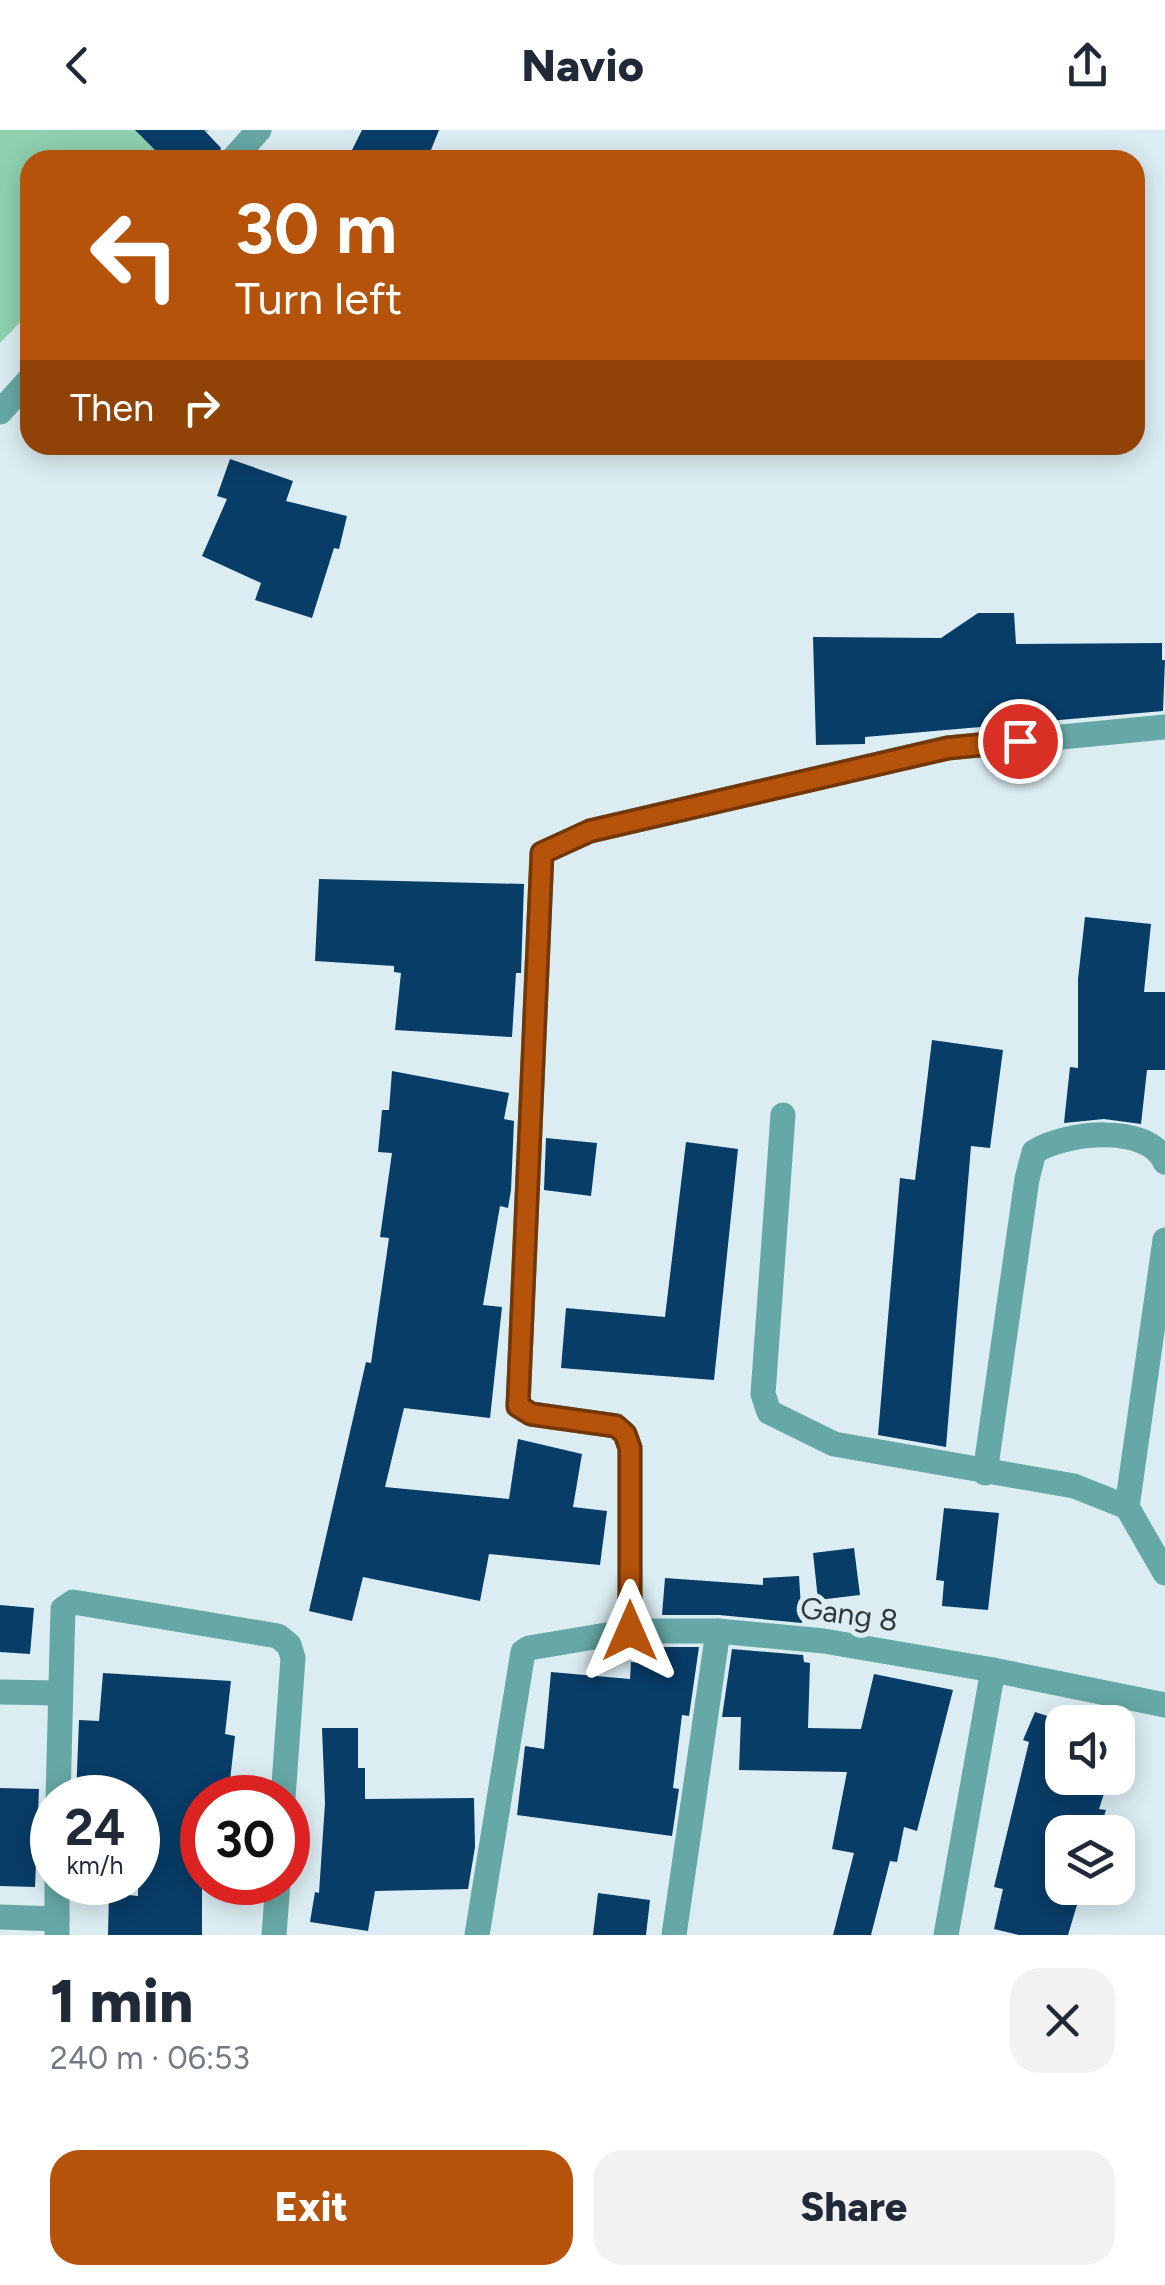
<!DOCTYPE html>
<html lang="en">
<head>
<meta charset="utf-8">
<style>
  :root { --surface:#fff; --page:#f2f2f3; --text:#1f2937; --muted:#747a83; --accent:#b45309 }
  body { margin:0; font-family:Figtree,sans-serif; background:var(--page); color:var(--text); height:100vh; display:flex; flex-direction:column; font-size:38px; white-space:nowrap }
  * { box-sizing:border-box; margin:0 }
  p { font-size:32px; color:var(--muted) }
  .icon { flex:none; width:55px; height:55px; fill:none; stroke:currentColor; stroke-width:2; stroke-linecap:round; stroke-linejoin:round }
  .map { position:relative; height:1805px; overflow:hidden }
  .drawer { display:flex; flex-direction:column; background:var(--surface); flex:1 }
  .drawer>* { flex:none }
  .banner { position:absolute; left:20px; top:20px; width:1125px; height:305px; border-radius:30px; box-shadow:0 5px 25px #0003; background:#b45309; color:#fff; overflow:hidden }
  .controls { position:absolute; left:1045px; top:1575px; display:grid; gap:20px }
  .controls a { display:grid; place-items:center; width:90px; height:90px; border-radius:20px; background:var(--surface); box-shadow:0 5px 25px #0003; font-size:50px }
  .speed { position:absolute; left:30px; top:1645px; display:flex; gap:20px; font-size:50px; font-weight:700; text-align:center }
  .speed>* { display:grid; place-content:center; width:130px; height:130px; border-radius:50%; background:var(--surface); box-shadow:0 5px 25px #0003; line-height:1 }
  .speed small { font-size:25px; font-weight:400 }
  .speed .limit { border:15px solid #d22; background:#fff; color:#111 }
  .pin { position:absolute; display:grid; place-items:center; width:85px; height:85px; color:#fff; margin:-42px; border:5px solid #fff; border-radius:50%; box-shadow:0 2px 10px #0007 }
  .me { position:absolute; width:110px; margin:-55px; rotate:0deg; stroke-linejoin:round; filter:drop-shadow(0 0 8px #0008) }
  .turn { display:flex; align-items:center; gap:35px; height:210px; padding:0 50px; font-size:45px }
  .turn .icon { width:130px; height:130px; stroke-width:2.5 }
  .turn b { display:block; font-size:70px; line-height:85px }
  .then { display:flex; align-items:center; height:95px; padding:0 50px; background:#0003; gap:20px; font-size:38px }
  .round { display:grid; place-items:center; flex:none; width:105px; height:105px; border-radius:30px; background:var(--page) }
  .summary { display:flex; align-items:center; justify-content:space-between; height:170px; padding:0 50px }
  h1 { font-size:60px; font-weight:800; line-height:75px }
  .cta { display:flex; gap:20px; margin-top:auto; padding:20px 50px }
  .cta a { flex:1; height:115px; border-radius:30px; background:var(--accent); color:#fff; font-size:40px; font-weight:800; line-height:115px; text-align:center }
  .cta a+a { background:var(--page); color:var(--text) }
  header { display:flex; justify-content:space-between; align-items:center; height:130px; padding:0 50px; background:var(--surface); font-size:45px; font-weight:800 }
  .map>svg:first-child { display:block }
</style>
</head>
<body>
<header><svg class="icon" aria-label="back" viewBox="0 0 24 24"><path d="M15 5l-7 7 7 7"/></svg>Navio<svg class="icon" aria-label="share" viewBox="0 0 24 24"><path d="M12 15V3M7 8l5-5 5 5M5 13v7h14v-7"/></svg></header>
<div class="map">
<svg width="1165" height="1805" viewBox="0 0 1165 1805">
  <rect width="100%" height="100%" fill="#dbedf3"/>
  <polygon fill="#8ed1b0" points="0,0 209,0 180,30 30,30 30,182 0,213"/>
  <g fill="#083d68">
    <polygon points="135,0 204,0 221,18 216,30 165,30"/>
    <polygon points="362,0 439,0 427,30 347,30"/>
    <polygon points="230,329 293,351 286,371 347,386 339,419 334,418 312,488 255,470 261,453 202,426 227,369 217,366"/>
    <polygon points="978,483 1014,483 1016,514 1162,513 1162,530 1165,530 1163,581 865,607 865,614 816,615 813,507 941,508"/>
    <polygon points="319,749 524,754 521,843 516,843 512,907 395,900 401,843 394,842 394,836 315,831"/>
    <polygon points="1085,787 1151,794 1144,862 1165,862 1165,940 1147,940 1141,994 1104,989 1064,993 1070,937 1078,938 1078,849"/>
    <polygon points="932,910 1003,920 990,1018 971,1016 946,1317 878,1305 900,1048 915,1050"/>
    <polygon points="392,941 509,963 504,989 514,991 511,1060 508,1078 500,1076 483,1175 502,1177 490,1288 404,1278 385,1357 509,1369 518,1309 582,1324 573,1377 607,1381 600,1435 489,1424 480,1471 363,1447 352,1491 309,1481 366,1232 371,1233 389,1108 380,1107 392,1023 378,1022 382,980 389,980"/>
    <polygon points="546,1008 597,1013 591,1066 544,1060"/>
    <polygon points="686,1012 738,1019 714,1250 561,1238 566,1178 665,1187"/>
    <polygon points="944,1378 999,1383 988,1480 942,1476 944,1451 936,1450"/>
    <polygon points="854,1418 860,1465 818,1470 813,1423"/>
    <polygon points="799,1446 802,1493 719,1485 662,1485 665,1448 763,1455 763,1448"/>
    <polygon points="0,1475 34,1478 30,1524 0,1522"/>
    <polygon points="660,1517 699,1517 689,1586 682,1585 673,1658 679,1659 672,1706 517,1685 525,1616 544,1619 551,1542 630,1549 631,1532 658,1536"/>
    <polygon points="732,1519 803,1525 804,1532 810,1533 808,1598 861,1599 874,1544 953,1560 917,1701 904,1697 897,1732 890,1731 871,1805 833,1805 854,1723 832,1719 847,1642 739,1640 741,1587 722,1587"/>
    <polygon points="103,1543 231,1551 225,1604 235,1606 228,1668 202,1668 202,1805 108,1805 109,1763 138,1766 138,1668 76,1668 79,1590 99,1591"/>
    <polygon points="1035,1582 1066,1592 1062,1592 1062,1648 1109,1648 1099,1679 1106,1680 1099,1702 1062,1702 1062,1758 1082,1758 1068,1805 1019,1805 994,1799 1003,1759 994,1757 1029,1612 1023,1610"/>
    <polygon points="322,1598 358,1598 358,1638 365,1638 365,1669 474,1668 475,1717 468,1759 375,1761 368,1801 310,1792 315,1762 319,1763 325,1673"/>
    <polygon points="0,1658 39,1659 35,1757 0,1756"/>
    <polygon points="598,1763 650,1770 646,1805 593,1805"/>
  </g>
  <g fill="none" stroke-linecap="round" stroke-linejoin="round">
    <g stroke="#66a8a5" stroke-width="25">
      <polyline points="783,985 763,1264 769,1282 834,1314 1074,1356 1127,1377 1165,1443"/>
      <path d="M985 1343 1027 1049 1034 1022C1065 1002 1148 993 1165 1032"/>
      <polyline points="1127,1377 1165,1110"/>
      <polyline points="630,1501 630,1318 625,1304 616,1296 531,1284 518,1276 542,723 590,701 947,618 1165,597"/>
      <polyline points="0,1562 59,1563"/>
      <polyline points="58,1668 63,1479 73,1472 278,1506 289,1515 293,1528 283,1668"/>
      <polyline points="0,1787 57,1789"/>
      <polyline points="57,1805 57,1752"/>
      <polyline points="274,1805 278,1752"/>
      <polyline points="477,1805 523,1522 529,1518 630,1501 718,1501 824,1511 993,1540 1165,1575"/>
      <polyline points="674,1805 718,1501"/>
      <polyline points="946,1805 993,1540"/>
    </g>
    <g stroke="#66a8a5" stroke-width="25">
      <polyline points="232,30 259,0"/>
      <polyline points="0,282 30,249"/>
    </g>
  </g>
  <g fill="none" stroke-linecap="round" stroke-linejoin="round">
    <defs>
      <polyline id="route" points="630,1501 630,1318 625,1304 616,1296 531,1284 518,1276 542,723 590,701 948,618 1020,611"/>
    </defs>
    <use href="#route" stroke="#753606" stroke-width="25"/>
    <use href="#route" stroke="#b45309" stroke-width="18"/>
  </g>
  <g text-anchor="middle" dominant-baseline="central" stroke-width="10" stroke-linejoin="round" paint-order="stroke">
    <g font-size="30" fill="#32393b" stroke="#dbedf3">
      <text transform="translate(849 1484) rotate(8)">Gang 8</text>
    </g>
  </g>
</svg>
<div class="controls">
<a><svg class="icon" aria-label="sound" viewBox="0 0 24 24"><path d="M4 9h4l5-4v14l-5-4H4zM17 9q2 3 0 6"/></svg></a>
<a><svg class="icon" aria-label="layers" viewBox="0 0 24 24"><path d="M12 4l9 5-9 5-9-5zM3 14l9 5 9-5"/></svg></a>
</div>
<div class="speed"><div>24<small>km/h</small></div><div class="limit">30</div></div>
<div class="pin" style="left:1020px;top:611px;background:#d93025"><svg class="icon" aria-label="arrive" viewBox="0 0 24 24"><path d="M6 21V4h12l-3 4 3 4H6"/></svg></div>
<svg class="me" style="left:630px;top:1501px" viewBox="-20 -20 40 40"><path d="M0-17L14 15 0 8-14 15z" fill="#b45309" stroke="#fff" stroke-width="4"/></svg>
<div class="banner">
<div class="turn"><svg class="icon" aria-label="left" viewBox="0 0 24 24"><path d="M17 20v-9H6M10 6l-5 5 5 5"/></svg><div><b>30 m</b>Turn left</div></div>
<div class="then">Then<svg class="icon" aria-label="right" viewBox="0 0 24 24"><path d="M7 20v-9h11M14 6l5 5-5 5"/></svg></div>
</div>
</div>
<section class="drawer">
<div class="summary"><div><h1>1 min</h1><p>240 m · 06:53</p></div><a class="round"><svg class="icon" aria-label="close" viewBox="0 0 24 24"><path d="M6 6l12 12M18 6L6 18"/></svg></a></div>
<div class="cta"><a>Exit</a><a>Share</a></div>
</section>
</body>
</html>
